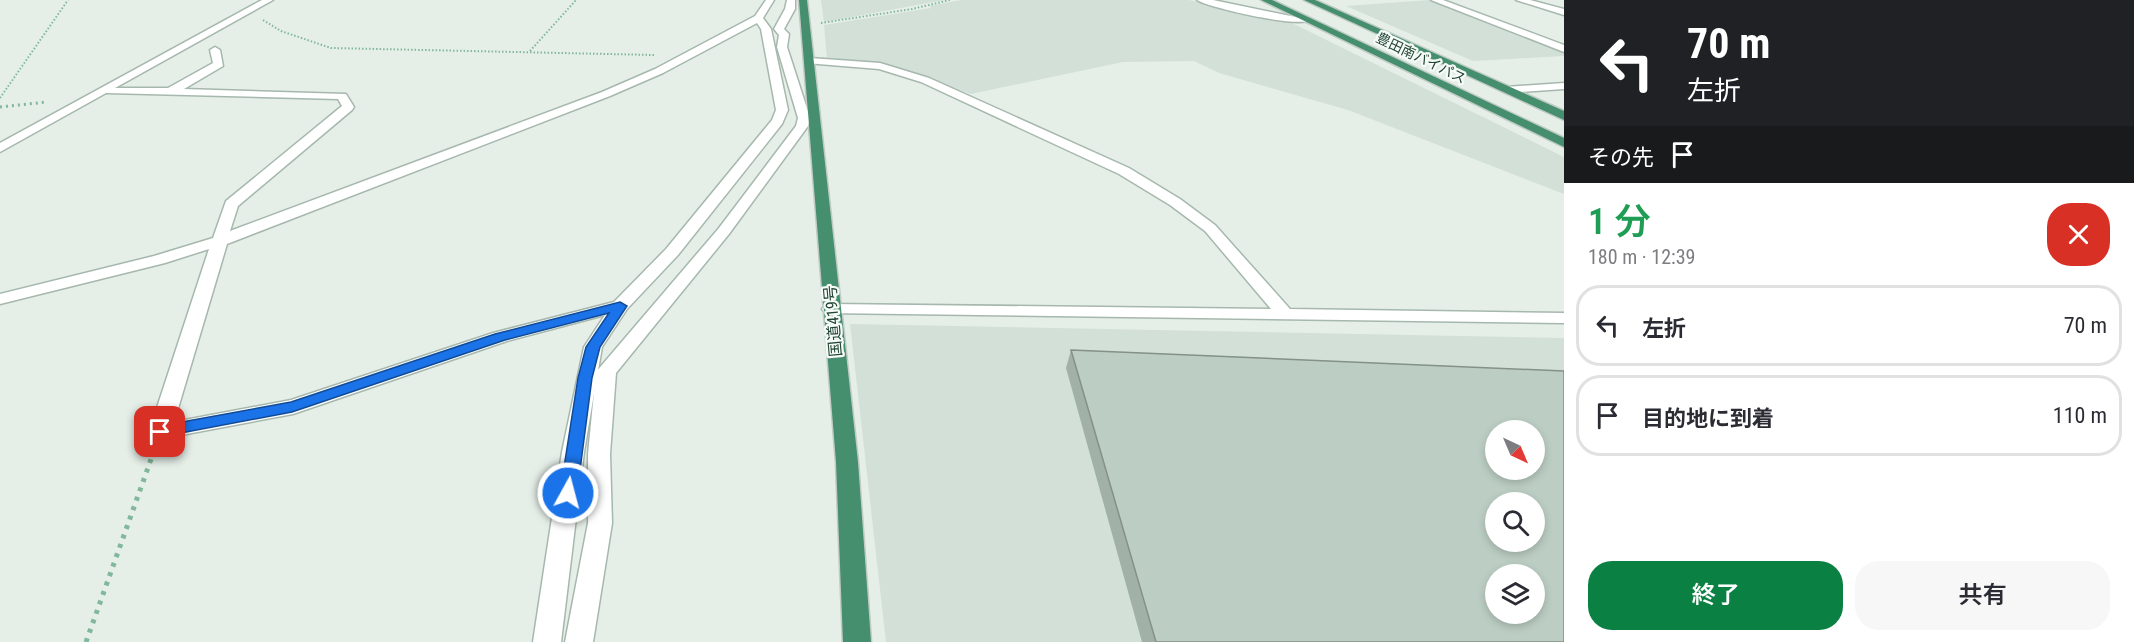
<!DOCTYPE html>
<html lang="ja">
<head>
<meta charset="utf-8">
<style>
  :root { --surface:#fff; --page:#f7f7f7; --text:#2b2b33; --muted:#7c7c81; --line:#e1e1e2; --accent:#0b8043 }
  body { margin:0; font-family:"Roboto Condensed","Noto Sans JP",sans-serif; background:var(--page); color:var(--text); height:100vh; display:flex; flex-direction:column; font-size:22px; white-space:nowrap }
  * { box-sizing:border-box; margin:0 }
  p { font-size:20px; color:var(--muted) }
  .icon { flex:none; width:33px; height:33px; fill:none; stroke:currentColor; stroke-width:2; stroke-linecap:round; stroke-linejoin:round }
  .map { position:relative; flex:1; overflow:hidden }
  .side { display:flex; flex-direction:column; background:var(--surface); width:570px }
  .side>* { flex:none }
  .hud { background:#202124; color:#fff; overflow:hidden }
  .needle { width:39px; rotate:136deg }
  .buttons { position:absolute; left:1485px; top:420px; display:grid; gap:12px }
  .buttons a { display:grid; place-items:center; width:60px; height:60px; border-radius:50%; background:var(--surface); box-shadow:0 3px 9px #0003; font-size:30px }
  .pin { position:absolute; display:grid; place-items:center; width:51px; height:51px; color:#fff; margin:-26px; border-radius:12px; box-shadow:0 3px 9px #0006 }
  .me { position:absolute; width:66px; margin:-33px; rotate:7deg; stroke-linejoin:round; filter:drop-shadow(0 0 4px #0008) }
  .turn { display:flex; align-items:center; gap:21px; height:126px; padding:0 24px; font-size:27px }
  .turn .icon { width:78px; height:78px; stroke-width:2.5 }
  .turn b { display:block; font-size:42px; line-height:51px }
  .then { display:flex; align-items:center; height:57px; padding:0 24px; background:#0003; gap:12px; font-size:22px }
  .round { display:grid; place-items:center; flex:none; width:63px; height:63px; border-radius:24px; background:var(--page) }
  .overview { display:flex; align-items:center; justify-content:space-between; height:102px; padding:0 24px }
  h1 { font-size:36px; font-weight:600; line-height:45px; color:#1e9e55 }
  .primary-button { display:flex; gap:12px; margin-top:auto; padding:12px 24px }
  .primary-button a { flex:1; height:69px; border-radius:24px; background:var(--accent); color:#fff; font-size:24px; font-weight:600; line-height:69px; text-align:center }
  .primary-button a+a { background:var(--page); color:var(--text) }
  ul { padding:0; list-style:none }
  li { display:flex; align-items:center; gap:18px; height:81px; margin:0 12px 9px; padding:0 12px; border:3px solid var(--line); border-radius:24px }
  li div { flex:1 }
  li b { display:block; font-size:22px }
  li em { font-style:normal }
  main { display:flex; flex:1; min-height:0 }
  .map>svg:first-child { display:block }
</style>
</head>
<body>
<main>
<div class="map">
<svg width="1564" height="642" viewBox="0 0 1564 642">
  <rect width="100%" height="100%" fill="#e5efe8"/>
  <g fill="#d2e0d7" fill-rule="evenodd">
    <polygon points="821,0 945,0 824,22"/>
    <polygon points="961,0 1189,0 1292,23 1564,157 1564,194 1348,110 1219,73 1194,61 1123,62 971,94 889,66 827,59 824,25 931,8 929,6"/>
    <polygon points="1429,0 1564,52 1564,56 1473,61 1346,6"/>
    <path d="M850 324 1564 338V642H886ZM1496 430H1534V470H1496ZM1496 502H1534V542H1496ZM1496 574H1534V614H1496Z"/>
  </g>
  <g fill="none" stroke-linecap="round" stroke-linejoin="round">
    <defs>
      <polygon id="pedestrian" points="787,0 795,0 795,9 784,29 789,34 787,47 810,118 808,126 729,234 616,373 610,454 612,523 593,642 565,642 588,523 588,454 596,372 719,228 796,126 798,118 777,47 779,35 774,29 785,9"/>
      <g id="minor">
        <path d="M766 0H774L763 18 771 29 788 110 782 124 678 255 627 309 602 347 584 452 561 642H533L562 452 584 347 605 315 507 341 293 414 160 439 153 437 149 432 209 249 165 263 0 304V294L154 256 213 238 226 201 342 106 338 99 107 93 101 90 103 88H168L213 63 210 50 215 47 220 50 223 66 184 89 346 94 354 107 352 110 238 206 230 231 602 92 655 69 755 16ZM757 23 761 29 776 110 772 120 666 249 614 302 493 333 291 400 174 422 227 244 610 96 663 73Z"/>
        <path d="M1197 0H1213L1310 20C1299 28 1209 8 1197 0Z"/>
        <polygon points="1431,0 1443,0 1564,45 1564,52"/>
        <polygon points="1516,0 1530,0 1564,9 1564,15"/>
        <polygon points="810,58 880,63 929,78 1129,168 1180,199 1215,225 1290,309 1564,313 1564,323 825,313 822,309 825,305 831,304 1271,309 1205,231 1170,205 1119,174 921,82 879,69 806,63 806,59"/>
        <polygon points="1564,83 1564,89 1506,93 1500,90 1506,87"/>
      </g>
      <polygon id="tertiary" points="262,0 273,0 0,152 0,143"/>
      <g id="trunk">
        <polygon points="799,0 807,0 858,462 871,642 843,642 836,462"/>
        <polygon points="1261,0 1272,0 1564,138 1564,147"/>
        <polygon points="1304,0 1315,0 1564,111 1564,120"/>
      </g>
    </defs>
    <use href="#pedestrian" stroke="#a6b8ae" stroke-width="3"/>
    <use href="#minor" stroke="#a6b8ae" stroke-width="3"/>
    <use href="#tertiary" stroke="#a6b8ae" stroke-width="3"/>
    <use href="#trunk" stroke="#c1cbc6" stroke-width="3"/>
    <g stroke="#81b79a" stroke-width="2" stroke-dasharray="1.5 2" stroke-linecap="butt">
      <polyline points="263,20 281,31 331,48 654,55"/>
      <polyline points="821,23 912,9 950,0"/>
      <polyline points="530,51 576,0"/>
      <polyline points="0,98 68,0"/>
    </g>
    <polyline stroke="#81b79a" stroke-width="3" stroke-dasharray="2 4" stroke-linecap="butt" points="0,107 47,102"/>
    <polyline stroke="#81b79a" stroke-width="5" stroke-dasharray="4 6" stroke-linecap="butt" points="86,642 155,448"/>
    <use href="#pedestrian" fill="#fff" fill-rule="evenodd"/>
    <use href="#minor" fill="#fff" fill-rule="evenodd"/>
    <use href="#tertiary" fill="#fff" fill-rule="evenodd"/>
    <use href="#trunk" fill="#468f6e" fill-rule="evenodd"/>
  </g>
  <polygon fill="#a2b1a8" points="1071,350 1564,642 1142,642 1066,368"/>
  <path fill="#bccec3" stroke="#849088" stroke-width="1.5" fill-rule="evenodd" d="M1071 350 1564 371V642H1156ZM1496 430H1534V470H1496ZM1496 502H1534V542H1496ZM1496 574H1534V614H1496Z"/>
  <polygon fill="#1a73e8" stroke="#114b97" stroke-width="1.5" points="620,302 627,306 600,347 592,378 577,493 574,498 562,498 560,493 578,378 586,347 609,313 505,340 292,412 160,437 152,432 160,426 291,402 495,334"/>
  <g text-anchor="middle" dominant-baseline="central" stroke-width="4.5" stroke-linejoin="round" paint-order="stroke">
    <g font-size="14" fill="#214433" stroke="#f6fbf7">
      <text transform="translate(1421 58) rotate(26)">豊田南バイパス</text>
    </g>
    <g font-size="16" fill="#214433" stroke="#f6fbf7">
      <text transform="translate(833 321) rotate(-95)">国道419号</text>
    </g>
  </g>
</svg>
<div class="buttons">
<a><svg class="needle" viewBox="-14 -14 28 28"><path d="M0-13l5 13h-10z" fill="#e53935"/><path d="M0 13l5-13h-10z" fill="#7c7c81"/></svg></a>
<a><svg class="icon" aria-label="search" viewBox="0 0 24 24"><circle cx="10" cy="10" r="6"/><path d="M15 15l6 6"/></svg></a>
<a><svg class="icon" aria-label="layers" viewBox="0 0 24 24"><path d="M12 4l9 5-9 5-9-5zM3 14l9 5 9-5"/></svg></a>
</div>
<div class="pin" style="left:160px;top:432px;background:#d93025"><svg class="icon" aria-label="arrive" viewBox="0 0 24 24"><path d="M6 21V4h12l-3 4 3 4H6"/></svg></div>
<svg class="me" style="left:568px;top:493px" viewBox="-20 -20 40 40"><circle r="17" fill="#1a73e8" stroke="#fff" stroke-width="3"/><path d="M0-11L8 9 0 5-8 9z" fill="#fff"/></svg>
</div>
<section class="side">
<div class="hud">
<div class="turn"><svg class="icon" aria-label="left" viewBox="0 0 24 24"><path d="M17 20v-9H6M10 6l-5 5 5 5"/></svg><div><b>70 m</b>左折</div></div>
<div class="then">その先<svg class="icon" aria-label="arrive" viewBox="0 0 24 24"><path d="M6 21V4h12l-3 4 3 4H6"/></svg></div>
</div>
<div class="overview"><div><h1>1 分</h1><p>180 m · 12:39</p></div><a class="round" style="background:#d93025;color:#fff"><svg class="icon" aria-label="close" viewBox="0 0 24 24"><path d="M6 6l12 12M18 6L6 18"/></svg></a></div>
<ul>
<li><svg class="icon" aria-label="left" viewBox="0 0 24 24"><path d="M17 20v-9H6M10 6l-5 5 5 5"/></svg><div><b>左折</b></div><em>70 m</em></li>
<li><svg class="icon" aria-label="arrive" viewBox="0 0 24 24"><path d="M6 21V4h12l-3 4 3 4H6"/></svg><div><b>目的地に到着</b></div><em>110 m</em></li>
</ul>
<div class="primary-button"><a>終了</a><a>共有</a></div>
</section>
</main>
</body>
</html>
